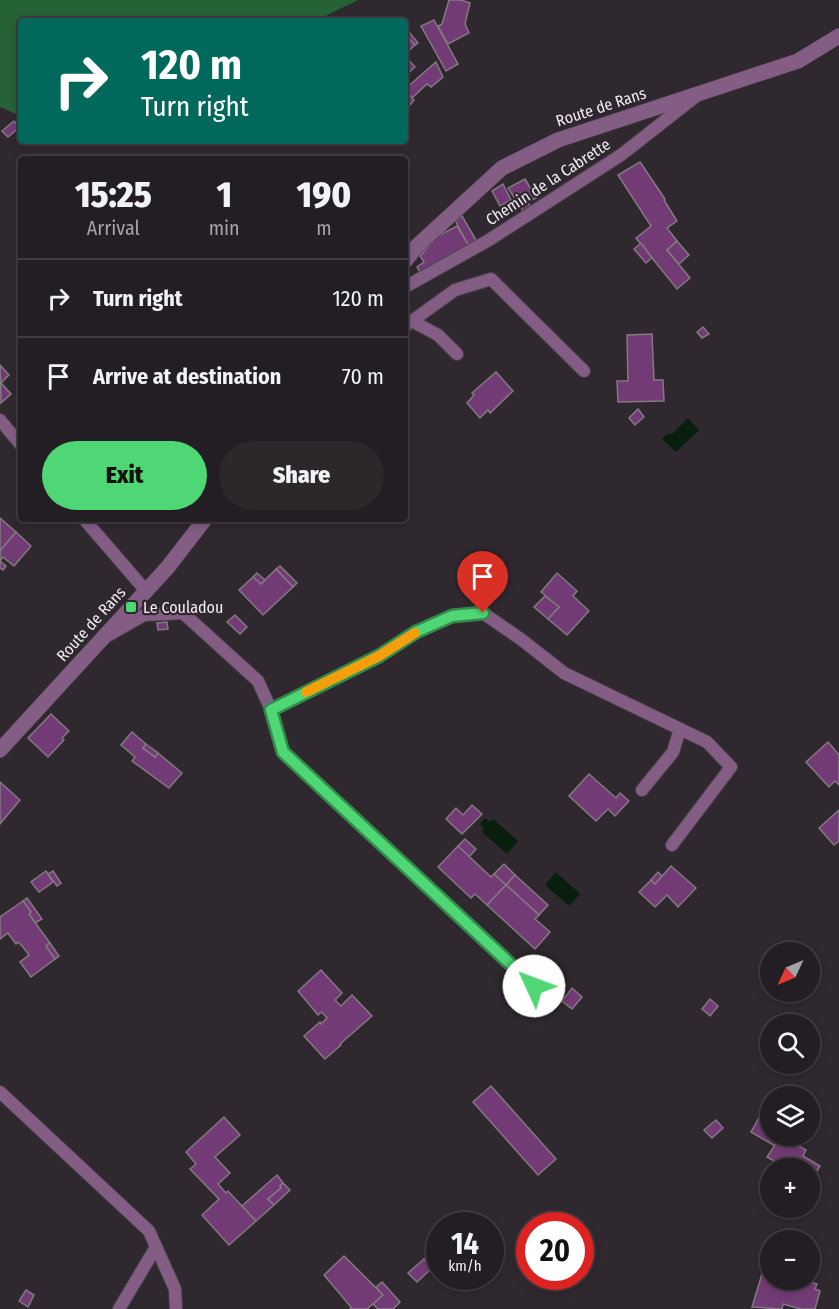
<!DOCTYPE html>
<html lang="en">
<head>
<meta charset="utf-8">
<style>
  :root { --surface:#231e23; --page:#2b272b; --text:#f1f3f6; --muted:#a3a2a6; --line:#403c41; --accent:#4fd675 }
  body { margin:0; font-family:"Fira Sans Condensed",sans-serif; background:var(--page); color:var(--text); height:100vh; display:flex; flex-direction:column; font-size:22px; white-space:nowrap }
  * { box-sizing:border-box; margin:0 }
  p { font-size:20px; color:var(--muted) }
  .icon { flex:none; width:33px; height:33px; fill:none; stroke:currentColor; stroke-width:2; stroke-linecap:round; stroke-linejoin:round }
  .map { position:relative; flex:1; overflow:hidden }
  .details { position:absolute; left:18px; top:156px; width:390px; height:366px; display:flex; flex-direction:column; background:var(--surface); border-radius:6px; box-shadow:0 3px 9px #0003,0 0 0 2px var(--line) }
  .details>* { flex:none }
  .guide { position:absolute; left:18px; top:18px; width:390px; height:126px; border-radius:6px; box-shadow:0 3px 9px #0003,0 0 0 2px var(--line); background:#00695c; color:#fff; overflow:hidden }
  .needle { width:39px; rotate:226deg }
  .buttons { position:absolute; left:760px; top:942px; display:grid; gap:12px }
  .buttons a { display:grid; place-items:center; width:60px; height:60px; border-radius:50%; background:var(--surface); box-shadow:0 3px 9px #0003,0 0 0 2px var(--line); font-size:30px }
  .speed { position:absolute; left:426px; top:1212px; display:flex; gap:12px; font-size:30px; font-weight:700; text-align:center }
  .speed>* { display:grid; place-content:center; width:78px; height:78px; border-radius:50%; background:var(--surface); box-shadow:0 3px 9px #0003,0 0 0 2px var(--line); line-height:1 }
  .speed small { font-size:15px; font-weight:400 }
  .speed .limit { border:9px solid #d22; background:#fff; color:#111 }
  .pin { position:absolute; display:grid; place-items:center; width:51px; height:51px; color:#fff; margin:-62px -26px; border-radius:50% 50% 50% 0; rotate:-45deg; box-shadow:0 0 6px #0007 }
  .pin .icon { rotate:45deg }
  .me { position:absolute; width:66px; margin:-33px; rotate:313deg; stroke-linejoin:round; filter:drop-shadow(0 0 4px #0008) }
  .turn { display:flex; align-items:center; gap:21px; height:126px; padding:0 24px; font-size:27px }
  .turn .icon { width:78px; height:78px; stroke-width:2.5 }
  .turn b { display:block; font-size:42px; line-height:51px }
  .eta { display:flex; justify-content:space-evenly; align-items:center; height:102px; text-align:center }
  .eta b { font-size:36px; font-weight:800; line-height:42px }
  .primary-button { display:flex; gap:12px; margin-top:auto; padding:12px 24px }
  .primary-button a { flex:1; height:69px; border-radius:36px; background:var(--accent); color:#111; font-size:24px; font-weight:800; line-height:69px; text-align:center }
  .primary-button a+a { background:var(--page); color:var(--text) }
  ul { padding:0; list-style:none }
  li { display:flex; align-items:center; gap:18px; height:78px; padding:0 24px; border-top:2px solid var(--line) }
  li div { flex:1 }
  li b { display:block; font-size:22px }
  li em { font-style:normal }
  .map>svg:first-child { display:block }
</style>
</head>
<body>
<div class="map">
<svg width="839" height="1309" viewBox="0 0 839 1309">
  <rect width="100%" height="100%" fill="#2f282f"/>
  <polygon fill="#256235" points="0,0 358,0 315,21 21,21 21,116 0,107"/>
  <g fill="#081f0d">
    <polygon points="688,418 699,430 676,452 662,439 667,434 672,434"/>
    <polygon points="485,818 490,822 493,819 518,841 507,854 482,832 484,828 480,824"/>
    <polygon points="556,872 580,894 569,906 545,885"/>
  </g>
  <g fill="#733b75" stroke="#827981" stroke-width="1.5">
    <polygon points="449,0 461,0 470,3 465,24 469,33 448,44 438,26 442,24"/>
    <polygon points="434,20 458,64 446,71 421,26"/>
    <polygon points="405,27 418,43 415,45 405,35"/>
    <polygon points="405,35 415,45 407,52 405,51"/>
    <polygon points="405,56 415,67 405,76"/>
    <polygon points="436,62 443,77 431,87 427,84 412,98 405,89"/>
    <polygon points="405,90 414,100 410,105 405,99"/>
    <polygon points="14,121 20,127 8,137 2,131"/>
    <polygon points="640,162 665,199 664,200 677,221 667,228 677,241 667,250 690,278 677,289 636,238 651,226 618,175"/>
    <polygon points="525,179 536,198 528,202 530,207 523,211 508,188"/>
    <polygon points="503,184 511,200 500,206 492,191"/>
    <polygon points="462,216 476,240 468,245 455,220"/>
    <polygon points="457,226 469,246 421,274 417,267 424,262 420,256 436,237"/>
    <polygon points="677,241 689,255 679,264 667,250"/>
    <polygon points="641,243 652,258 646,263 634,249"/>
    <polygon points="703,327 709,334 702,338 697,332"/>
    <polygon points="652,334 654,380 663,380 664,401 618,402 617,381 628,381 627,335"/>
    <polygon points="0,365 9,375 1,383 11,394 1,403"/>
    <polygon points="496,372 513,391 490,413 488,410 480,418 467,403 474,395 472,393"/>
    <polygon points="638,409 644,417 635,425 629,418"/>
    <polygon points="0,518 16,532 0,551"/>
    <polygon points="16,532 31,546 14,566 3,557 0,561 6,566 3,570 0,568 0,551"/>
    <polygon points="280,566 297,583 293,587 276,569"/>
    <polygon points="276,569 293,587 263,615 239,590 253,577 261,584"/>
    <polygon points="257,573 265,580 261,584 253,577"/>
    <polygon points="557,573 577,591 573,596 589,611 567,635 548,619 559,607 541,592"/>
    <polygon points="545,596 559,607 548,619 534,607"/>
    <polygon points="235,615 247,627 240,634 227,622"/>
    <polygon points="167,622 168,629 158,630 157,623"/>
    <polygon points="51,714 69,731 62,738 64,740 48,757 28,738"/>
    <polygon points="132,732 146,744 143,748 155,757 158,753 182,773 169,788 132,761 135,757 121,745"/>
    <polygon points="828,742 839,755 839,785 835,781 829,787 806,762"/>
    <polygon points="146,744 158,753 155,757 143,748"/>
    <polygon points="589,774 616,798 620,793 629,801 615,816 608,809 596,821 569,796"/>
    <polygon points="0,782 20,800 0,824"/>
    <polygon points="472,805 482,814 462,834 446,819 456,808 463,815"/>
    <polygon points="839,810 839,841 834,845 819,828"/>
    <polygon points="465,839 476,849 469,857 458,846"/>
    <polygon points="458,846 491,877 494,874 506,885 487,905 475,894 471,898 438,867"/>
    <polygon points="504,864 515,875 506,885 494,874"/>
    <polygon points="671,866 696,888 678,907 667,895 655,907 639,892 651,880 655,884"/>
    <polygon points="46,871 53,882 39,892 31,882"/>
    <polygon points="53,871 61,883 57,886 48,874"/>
    <polygon points="658,872 662,876 655,884 651,880"/>
    <polygon points="515,875 548,905 539,915 506,885"/>
    <polygon points="506,885 539,915 535,919 550,932 535,949 487,905"/>
    <polygon points="27,898 42,919 35,923 29,914 31,912 23,901"/>
    <polygon points="23,901 31,912 29,914 50,943 46,946 55,959 31,977 20,962 29,955 23,947 18,942 16,944 8,933 0,939 0,917"/>
    <polygon points="50,943 59,956 55,959 46,946"/>
    <polygon points="321,970 342,993 335,1000 341,1006 352,995 372,1016 340,1044 341,1045 325,1059 304,1036 320,1022 321,1024 327,1018 322,1012 318,1015 298,991"/>
    <polygon points="572,988 582,997 572,1009 562,1001"/>
    <polygon points="710,999 718,1006 710,1016 702,1009"/>
    <polygon points="491,1086 556,1159 538,1175 473,1102"/>
    <polygon points="762,1112 771,1118 771,1136 781,1136 775,1146 751,1132"/>
    <polygon points="224,1117 240,1135 215,1157 230,1173 218,1184 226,1193 228,1191 256,1221 229,1245 202,1215 219,1199 190,1169 196,1164 186,1152"/>
    <polygon points="716,1120 723,1128 712,1138 704,1130"/>
    <polygon points="781,1136 806,1150 803,1156 820,1166 810,1182 810,1168 786,1168 767,1157"/>
    <polygon points="277,1175 283,1183 280,1186 281,1188 268,1199 274,1205 256,1221 242,1206"/>
    <polygon points="283,1183 290,1190 274,1205 268,1199 281,1188 280,1186"/>
    <polygon points="428,1255 436,1265 432,1268 424,1259"/>
    <polygon points="344,1256 383,1295 367,1309 350,1309 351,1307 324,1275"/>
    <polygon points="424,1259 432,1268 417,1282 408,1273"/>
    <polygon points="770,1270 771,1280 802,1280 817,1284 815,1289 820,1291 815,1309 801,1309 783,1304 782,1309 752,1307 762,1274"/>
    <polygon points="382,1282 400,1302 393,1309 378,1309 373,1304 383,1295 376,1287"/>
    <polygon points="26,1290 34,1295 28,1307 19,1301"/>
  </g>
  <g fill="none" stroke-linecap="round" stroke-linejoin="round">
    <defs>
      <g id="service">
        <polyline points="405,287 489,240 621,155 695,97"/>
        <polyline points="412,321 438,335 457,354"/>
        <polyline points="405,326 455,290 491,279 584,371"/>
        <polyline points="0,420 21,445"/>
        <polyline points="84,519 146,591"/>
        <polyline points="109,635 144,615 183,613 258,681 271,710 283,752 534,986"/>
        <polyline points="271,710 379,656 416,632 452,616 483,613 522,640 564,673 707,742 731,767 672,845"/>
        <polyline points="642,790 673,752 680,729"/>
        <polyline points="0,1092 149,1231 175,1289 176,1309"/>
        <polyline points="119,1309 156,1247"/>
      </g>
      <g id="tertiary">
        <polyline points="405,261 417,246 502,168 558,140 798,61 839,36"/>
        <polyline points="0,750 168,567 205,519"/>
      </g>
    </defs>
    <use href="#service" stroke="#4a434a" stroke-width="14"/>
    <use href="#tertiary" stroke="#4a434a" stroke-width="16"/>
    <use href="#service" stroke="#845d85" stroke-width="12"/>
    <use href="#tertiary" stroke="#845d85" stroke-width="15"/>
  </g>
  <g fill="none" stroke-linecap="round" stroke-linejoin="round">
    <defs>
      <polyline id="route" points="483,613 452,616 416,632 379,656 271,710 283,752 534,986"/>
    </defs>
    <use href="#route" stroke="#338b4c" stroke-width="15"/>
    <use href="#route" stroke="#4fd675" stroke-width="10"/>
    <polyline stroke="#f59e0b" stroke-width="10" points="306,692 379,656 415,633"/>
  </g>
  <rect fill="#4fd675" stroke="#2f282f" stroke-width="2" x="125" y="601" width="12" height="12" rx="3"/>
  <g text-anchor="middle" dominant-baseline="central" stroke-width="4.5" stroke-linejoin="round" paint-order="stroke">
    <g font-size="16" fill="#f1ecf1" stroke="#2f282f">
      <text transform="translate(601 107) rotate(-18)">Route de Rans</text>
      <text transform="translate(548 182) rotate(-33)">Chemin de la Cabrette</text>
      <text transform="translate(91 624) rotate(-48)">Route de Rans</text>
    </g>
    <g font-size="16" fill="#f1ecf1" stroke="#2f282f" text-anchor="start">
      <text x="143" y="607">Le Couladou</text>
    </g>
  </g>
</svg>
<div class="buttons">
<a><svg class="needle" viewBox="-14 -14 28 28"><path d="M0-13l5 13h-10z" fill="#e53935"/><path d="M0 13l5-13h-10z" fill="#a3a2a6"/></svg></a>
<a><svg class="icon" aria-label="search" viewBox="0 0 24 24"><circle cx="10" cy="10" r="6"/><path d="M15 15l6 6"/></svg></a>
<a><svg class="icon" aria-label="layers" viewBox="0 0 24 24"><path d="M12 4l9 5-9 5-9-5zM3 14l9 5 9-5"/></svg></a>
<a>+</a>
<a>−</a>
</div>
<div class="speed"><div>14<small>km/h</small></div><div class="limit">20</div></div>
<div class="pin" style="left:483px;top:613px;background:#d93025"><svg class="icon" aria-label="arrive" viewBox="0 0 24 24"><path d="M6 21V4h12l-3 4 3 4H6"/></svg></div>
<svg class="me" style="left:534px;top:986px" viewBox="-20 -20 40 40"><circle r="19" fill="#fff"/><path d="M0-13L10 11 0 6-10 11z" fill="#4fd675"/></svg>
<div class="guide">
<div class="turn"><svg class="icon" aria-label="right" viewBox="0 0 24 24"><path d="M7 20v-9h11M14 6l5 5-5 5"/></svg><div><b>120 m</b>Turn right</div></div>
</div>
<section class="details">
<div class="eta">
<div><b>15:25</b><p>Arrival</p></div>
<div><b>1</b><p>min</p></div>
<div><b>190</b><p>m</p></div>
</div>
<ul>
<li><svg class="icon" aria-label="right" viewBox="0 0 24 24"><path d="M7 20v-9h11M14 6l5 5-5 5"/></svg><div><b>Turn right</b></div><em>120 m</em></li>
<li><svg class="icon" aria-label="arrive" viewBox="0 0 24 24"><path d="M6 21V4h12l-3 4 3 4H6"/></svg><div><b>Arrive at destination</b></div><em>70 m</em></li>
</ul>
<div class="primary-button"><a>Exit</a><a>Share</a></div>
</section>
</div>
</body>
</html>
